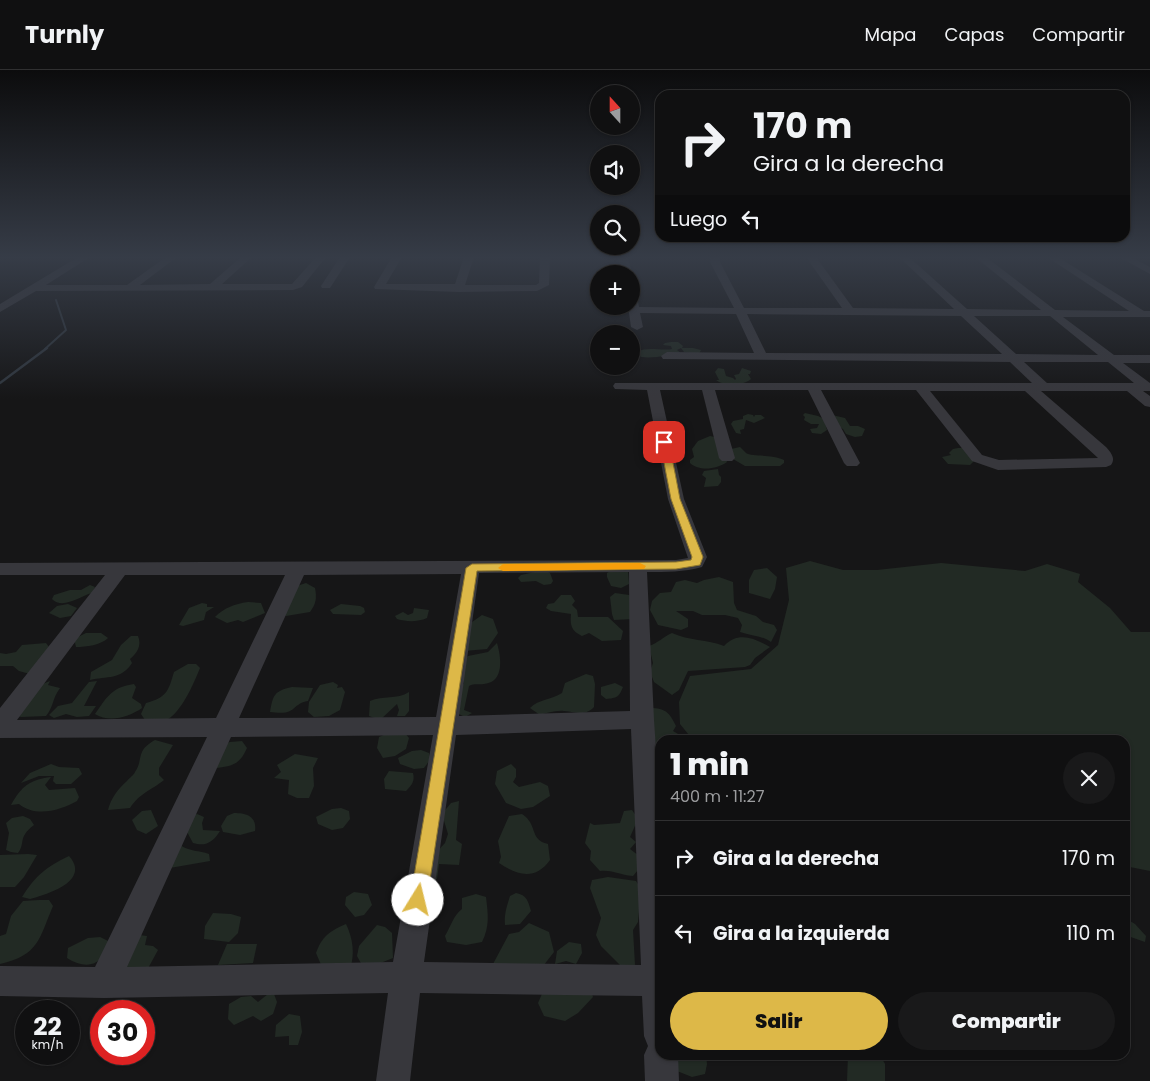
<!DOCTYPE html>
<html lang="es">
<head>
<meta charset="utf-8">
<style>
  :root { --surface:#101011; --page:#19191a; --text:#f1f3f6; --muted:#9c9d9f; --line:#303031; --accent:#ddb848 }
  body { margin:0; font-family:Poppins,sans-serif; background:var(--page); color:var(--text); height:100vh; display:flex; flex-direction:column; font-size:19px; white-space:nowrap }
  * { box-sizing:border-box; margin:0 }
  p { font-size:16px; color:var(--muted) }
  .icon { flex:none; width:28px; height:28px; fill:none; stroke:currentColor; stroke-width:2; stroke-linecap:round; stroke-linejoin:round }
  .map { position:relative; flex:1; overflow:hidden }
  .side { position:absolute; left:655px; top:665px; width:475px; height:325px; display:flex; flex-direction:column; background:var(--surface); border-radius:15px; box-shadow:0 1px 4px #0004,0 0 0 1px var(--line) }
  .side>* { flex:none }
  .banner { position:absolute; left:655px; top:20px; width:475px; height:152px; border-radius:15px; box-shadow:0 1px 4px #0004,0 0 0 1px var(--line); background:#101011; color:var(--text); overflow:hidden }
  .needle { width:32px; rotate:339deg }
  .controls { position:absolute; left:590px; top:15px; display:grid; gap:10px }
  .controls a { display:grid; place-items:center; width:50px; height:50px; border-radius:50%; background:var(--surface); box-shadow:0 1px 4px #0004,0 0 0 1px var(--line); font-size:25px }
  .speed { position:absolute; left:15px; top:930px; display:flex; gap:10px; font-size:25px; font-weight:700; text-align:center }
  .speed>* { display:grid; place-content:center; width:65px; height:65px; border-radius:50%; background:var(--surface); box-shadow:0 1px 4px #0004,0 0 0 1px var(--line); line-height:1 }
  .speed small { font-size:12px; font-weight:400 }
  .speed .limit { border:8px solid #d22; background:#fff; color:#111 }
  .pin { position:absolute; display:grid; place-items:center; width:42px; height:42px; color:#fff; margin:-21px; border-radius:10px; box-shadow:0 2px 8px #0006 }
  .me { position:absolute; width:55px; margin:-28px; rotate:9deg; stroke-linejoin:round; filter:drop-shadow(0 0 4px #0008) }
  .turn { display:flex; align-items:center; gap:18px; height:105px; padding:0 15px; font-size:22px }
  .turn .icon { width:65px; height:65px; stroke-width:2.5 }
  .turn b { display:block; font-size:35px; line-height:42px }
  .then { display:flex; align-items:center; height:48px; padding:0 15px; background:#0003; gap:10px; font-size:19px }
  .round { display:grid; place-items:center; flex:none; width:52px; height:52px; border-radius:26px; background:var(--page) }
  .summary { display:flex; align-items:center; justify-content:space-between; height:85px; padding:0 15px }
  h1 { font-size:30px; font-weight:800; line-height:38px }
  .action { display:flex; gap:10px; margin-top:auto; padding:10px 15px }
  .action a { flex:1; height:58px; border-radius:30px; background:var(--accent); color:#111; font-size:20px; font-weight:800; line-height:58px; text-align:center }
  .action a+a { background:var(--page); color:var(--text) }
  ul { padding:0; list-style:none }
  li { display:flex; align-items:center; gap:15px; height:75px; padding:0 15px; border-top:1px solid var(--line) }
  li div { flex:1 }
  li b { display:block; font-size:19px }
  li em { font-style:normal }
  header { display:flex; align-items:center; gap:30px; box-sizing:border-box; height:70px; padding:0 25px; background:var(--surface); border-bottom:1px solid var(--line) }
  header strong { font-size:24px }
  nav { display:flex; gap:28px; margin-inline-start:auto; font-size:18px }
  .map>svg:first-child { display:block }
</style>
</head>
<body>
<header>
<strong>Turnly</strong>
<nav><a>Mapa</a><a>Capas</a><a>Compartir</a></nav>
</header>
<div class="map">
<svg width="1150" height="1011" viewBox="0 0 1150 1011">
  <rect width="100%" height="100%" fill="#161617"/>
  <g fill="#222a24">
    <path d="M671 272H678L683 276 682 278H693L701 280 699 284 684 282 681 278 677 280 682 284C671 284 645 291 637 285V282C647 276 661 281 672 279L671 276 663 275 665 273Z"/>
    <path d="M718 298 724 299 726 306 733 308 735 310 736 309 734 305 739 304 742 298 751 301 750 304H748L751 309C744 316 723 316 716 310H719L715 302Z"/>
    <polygon points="805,343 818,346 824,349 827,360 821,364 812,363 810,359 817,358 819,354 811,354 804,350 805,347 803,345"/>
    <polygon points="748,344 753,345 754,347 755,345 761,345 765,348 754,353 746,350 744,359 740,360 741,364 736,363 731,354 733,351 743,349 743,346"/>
    <polygon points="832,345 845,348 850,356 858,356 865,359 862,366 855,367 846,364 843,359 835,354"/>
    <path d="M710 366 719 368 727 392C717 399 700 402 690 393V390L694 387 692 379 698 371Z"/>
    <path d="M740 377C742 379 744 381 746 383 752 387 773 384 784 390V393L780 396H745L733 389 731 379Z"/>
    <polygon points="958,378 963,378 974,391 970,395 948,394 942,387 951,385 949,383 953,379"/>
    <polygon points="718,399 719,405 721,407 721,412 718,416 704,417 706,408 702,405 704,401"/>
    <polygon points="810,491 843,500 877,500 941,493 1025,501 1047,494 1080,504 1078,512 1110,538 1131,562 1150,562 1150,801 1125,796 1125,670 693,670 680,654 679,632 690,606 751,599 778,575 789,530 786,498"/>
    <polygon points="618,497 628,500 629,514 621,518 611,516 607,507 607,503"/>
    <polygon points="767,498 777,507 775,519 770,529 749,523 749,510 754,500"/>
    <polygon points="544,500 550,503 553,511 551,514 544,515 536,511 521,512 518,508 521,505"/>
    <path d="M719 507 733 512 734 533 737 540 756 546 763 552 774 555 777 560 771 572C761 565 751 566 740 562L742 555 738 548 725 545H702L693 541H676L688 549V557L681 560 658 555 650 540 652 531 660 523 671 522 676 512 685 510 697 513 704 510Z"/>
    <path d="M306 513 315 518C317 528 316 534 310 542L286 546 279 542 294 517Z"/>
    <path d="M90 515 95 517 92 523C80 526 63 540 52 529L54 525 70 520H81Z"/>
    <polygon points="615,523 636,526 633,549 614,550 612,544 610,527"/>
    <path d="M561 525H571L575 531 572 535 577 540 578 547H608L623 561 621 570 602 571 589 563 582 566C571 561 570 555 571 544L551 541 546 538 548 534 554 533Z"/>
    <path d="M248 532 261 533 265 543 243 552 238 550 227 553 215 547C224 538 234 534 248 532Z"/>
    <polygon points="202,533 207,534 207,537 214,537 206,542 204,550 183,556 179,555 189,538"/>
    <polygon points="68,534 77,538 71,546 60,548 49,543 57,536"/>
    <polygon points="341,534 360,536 364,538 365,542 361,545 333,544 330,540"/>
    <path d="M414 538 429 540 427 548C418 552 407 552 397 549L395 546 403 542 408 545 413 543Z"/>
    <polygon points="482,545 493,549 498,563 487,579 464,581 468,555"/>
    <path d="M86 563H101L108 568C101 575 86 577 76 577L74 569Z"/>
    <path d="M672 563C689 571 707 569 724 576 738 561 754 568 770 577L755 588 750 595 745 597 688 601 679 620 672 625 654 612 650 602 653 593 649 576C658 573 663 567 672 563Z"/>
    <path d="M131 566H138C142 576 137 583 130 589L132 593C121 610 107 606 90 610L91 602 112 590 121 575Z"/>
    <polygon points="46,573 49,577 30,604 19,601 13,596 0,596 0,583 6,584 16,582 22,575"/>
    <path d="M497 573C501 587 505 612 484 614 478 615 475 613 469 616L464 640 472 643 465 647 457 643 458 616 464 614 460 593 468 586 488 582Z"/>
    <path d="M188 594H196L200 598C194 613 179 649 161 652 156 653 150 651 145 650L141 644 146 633C167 627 168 622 174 602Z"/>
    <path d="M586 604 593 606 595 614 594 637C584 647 577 642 564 641 556 640 547 643 540 645L530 638C539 629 551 630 562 623L565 613Z"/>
    <path d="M50 611 48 615 60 618C52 629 54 636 46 646L21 647 14 644 40 615Z"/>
    <polygon points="97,611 84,636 96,636 89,646 77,647 66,644 54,648 49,645 58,636 72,633 89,612"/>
    <polygon points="333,612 338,615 337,618 342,617 345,622 340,640 329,646 314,647 308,642 309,632 320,615"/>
    <path d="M615 613 623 617C619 627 617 628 606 629L601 625V617Z"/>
    <path d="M134 614 136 617 132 628 141 634 142 638C129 647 109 653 95 644 107 627 112 617 134 614Z"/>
    <path d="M292 617 313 618 308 631C290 634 299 646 270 642 273 625 274 621 292 617Z"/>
    <path d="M409 622V641L405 646H397L399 640 397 634 380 650 369 646 370 631C383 625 397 630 409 622Z"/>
    <path d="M653 638C667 639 670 644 676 656L673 661 683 667 682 670H660V678L658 675 645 673Z"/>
    <polygon points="403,661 409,668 406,679 395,686 383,688 377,678 379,667 391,662"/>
    <path d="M155 670 173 675 159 698V705L164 710C150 721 140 723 130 738L108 740C111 728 118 719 127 711 129 708 134 705 135 702 144 689 135 681 155 670Z"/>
    <path d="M242 671 247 678C240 694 233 696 217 698V677L230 672Z"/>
    <polygon points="421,680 429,683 430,690 424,698 414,699 400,694 398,688 412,681"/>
    <polygon points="295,684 318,688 313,698 314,716 309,728 297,728 288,724 289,710 274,708 281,702 277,695"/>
    <polygon points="51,694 59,697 79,698 82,704 71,714 56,714 53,711 54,706 39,706 21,713 30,703"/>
    <polygon points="511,694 516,699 516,707 513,712 519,717 540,712 548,716 550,726 533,737 521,739 506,733 495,714 497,701"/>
    <path d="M389 701 413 703C415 711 412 715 406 721L385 719 384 709Z"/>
    <path d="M51 707 45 715 49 720 75 718 79 727 77 731C61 740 36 748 19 734L11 735C22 716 29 710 51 707Z"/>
    <polygon points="459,731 456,770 462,774 459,795 439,794 437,809 430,810 433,786 445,773 448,764 442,744 451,733"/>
    <polygon points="341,738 349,741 350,749 343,758 332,760 318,754 316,747 332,739"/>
    <polygon points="151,740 158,756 146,764 137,760 132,750 142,741"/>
    <path d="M632 740 638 749 630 767 636 772 630 779 639 786 638 800 633 806C618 805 615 800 600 801L590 790 591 781 585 773 590 753 594 755 620 753 624 741Z"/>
    <path d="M234 743C246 743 257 746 255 761L240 765 223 762 221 756 227 746Z"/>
    <path d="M197 744 204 747 202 753 203 760 220 761C213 772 206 777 193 773L186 760 187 747Z"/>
    <path d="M522 744C538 754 529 770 548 774L550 790C535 811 517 805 499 793L501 787 498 771 509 746Z"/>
    <path d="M23 746 30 749 34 755C17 768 26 773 18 783L11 782 6 780 9 763 6 753 12 748Z"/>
    <path d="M180 775C190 782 199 780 209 784L210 791 164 799Z"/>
    <polygon points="28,784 37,785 24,807 15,817 0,817 0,785"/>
    <path d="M69 786C91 811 48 824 30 829L22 827C36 805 46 797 69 786Z"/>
    <polygon points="608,807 636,811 641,819 638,852 633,860 635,895 625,900 601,876 596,865 601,848 590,818 592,810"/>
    <polygon points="354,822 368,824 372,835 364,845 355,847 345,835 346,827"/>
    <path d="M516 823C527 825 528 831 531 841L520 854 505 855C504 844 507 836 510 826Z"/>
    <path d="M476 824 486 827C488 844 490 856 482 872L466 875 447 872 445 866C451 856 453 846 462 839V828Z"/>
    <path d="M39 830H49L53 836C39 869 39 885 0 894V866L6 864 11 846 23 831Z"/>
    <polygon points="213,843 231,844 241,847 238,863 229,872 204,869 205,856"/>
    <polygon points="1125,848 1135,854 1146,866 1145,872 1125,865"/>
    <polygon points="529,853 549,862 554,882 540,900 493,894 509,864 519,862"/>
    <path d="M346 854C353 869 355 883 350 900L322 897 316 883C322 866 330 861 346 854Z"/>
    <polygon points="377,855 385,857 392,863 393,888 378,894 363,897 357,886 359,876"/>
    <polygon points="139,865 147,866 145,875 153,876 158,880 146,902 128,905 122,879"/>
    <path d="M100 867 108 871C105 895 87 901 67 888L68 878 88 868Z"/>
    <polygon points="569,872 581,874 582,883 576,894 566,891 555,894 557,881"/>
    <polygon points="227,874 257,874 253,893 218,895"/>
    <polygon points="585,903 593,927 578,943 565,951 544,946 538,933 545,917"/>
    <polygon points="268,924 274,924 277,932 273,944 261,951 253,946 234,955 228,949 229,934 241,927 251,926 258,932"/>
    <polygon points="289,944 300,946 302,962 298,975 289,975 289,966 275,967 276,955"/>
    <polygon points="677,985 706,985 707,994 705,1004 692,1007 677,1001"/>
    <polygon points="848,985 880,985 885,994 885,1011 847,1011"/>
  </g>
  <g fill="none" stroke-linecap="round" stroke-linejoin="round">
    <polyline stroke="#30373f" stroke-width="2" points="45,279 66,260 56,230"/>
    <polyline stroke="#30373f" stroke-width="2.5" points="0,313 47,278"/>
    <g fill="#37373c" fill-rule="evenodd">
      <polygon points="78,187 90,187 46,215 127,215 166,187 177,187 140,215 210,214 241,187 252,187 222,214 292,214 316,187 326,187 302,217 293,220 36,221 0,242 0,234"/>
      <polygon points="340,187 350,187 330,218 322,218 321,216"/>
      <polygon points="392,187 402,187 386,214 455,214 464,187 474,187 465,215 536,215 539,213 540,187 550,187 549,215 537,221 459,222 375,219 374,217"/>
      <polygon points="618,187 628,187 632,204 631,205 622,204"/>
      <path d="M710 187H720V192L744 238H842L806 187H816L853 238 954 239 899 187H909L967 239 1041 240 975 187H986L1055 240 1129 241 1047 187H1058L1144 241H1150V247H1063L1114 285H1150V293H1123L1150 313V321H1143L1150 326V337L1145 336 1127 321H1041L1106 377C1111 383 1116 388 1111 395L1106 397 998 400 972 391 916 320H821L860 393 857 396H847L844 393 808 320H715L735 388 732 391H722L719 388 702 320H660L684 429 707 487 702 497C684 502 666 502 647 502L654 650 660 740V985H678L679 1011H645L644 985 648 976 644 966 642 926 420 923 410 1011H376L388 923 104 928 0 926V896L95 897 207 667 0 668V638L105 505H0V493L676 490 688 488 668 429 647 320 615 319 613 316 615 313H1032L1010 292 663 289 661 286 667 282 754 283 736 244 640 243 643 257 637 260 631 257 628 236H631V217L636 220 639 237 734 238 710 192ZM747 244 961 246 1002 284 766 283ZM974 246H1050L1098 285 1016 284ZM1024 292H1108L1134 313H1047ZM930 321H1025L1098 388 999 390 982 385ZM629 502 630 641 459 646 479 503ZM461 504 436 647 239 648 304 505ZM125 505H285L216 648 17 650ZM631 659 641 895 424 892 456 665ZM433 665 393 892 127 897 231 667Z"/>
      <polygon points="1119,187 1131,187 1150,197 1150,204"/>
    </g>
  </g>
  <linearGradient id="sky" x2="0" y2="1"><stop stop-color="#0c0c0d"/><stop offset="0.57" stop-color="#363c47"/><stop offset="1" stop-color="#363c47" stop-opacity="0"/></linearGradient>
  <rect width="1150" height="329" fill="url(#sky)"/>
  <polygon fill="#ddb848" stroke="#90782f" points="664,370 669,372 680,429 703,487 700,495 676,499 477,501 427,830 425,835 418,838 412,835 410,830 466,498 472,494 676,492 691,490 692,487 671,429 660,372"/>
  <polygon fill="#f59e0b" points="640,493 646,496 644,499 503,501 498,498 503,494"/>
</svg>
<div class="controls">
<a><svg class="needle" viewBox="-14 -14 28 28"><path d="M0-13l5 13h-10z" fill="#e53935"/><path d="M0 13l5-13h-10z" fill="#9c9d9f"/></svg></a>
<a><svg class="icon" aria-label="sound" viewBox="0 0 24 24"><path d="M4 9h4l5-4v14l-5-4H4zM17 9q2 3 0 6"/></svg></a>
<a><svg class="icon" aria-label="search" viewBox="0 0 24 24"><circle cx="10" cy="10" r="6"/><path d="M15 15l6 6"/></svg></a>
<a>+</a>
<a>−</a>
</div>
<div class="speed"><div>22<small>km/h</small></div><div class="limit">30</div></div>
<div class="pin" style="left:664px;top:372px;background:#d93025"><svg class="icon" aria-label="arrive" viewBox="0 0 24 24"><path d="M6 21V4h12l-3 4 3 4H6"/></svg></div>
<svg class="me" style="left:418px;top:830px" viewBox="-20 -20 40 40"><circle r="19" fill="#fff"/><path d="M0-13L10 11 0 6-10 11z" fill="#ddb848"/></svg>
<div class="banner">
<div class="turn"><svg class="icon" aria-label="right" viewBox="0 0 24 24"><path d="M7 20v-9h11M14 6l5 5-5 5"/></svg><div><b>170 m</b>Gira a la derecha</div></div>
<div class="then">Luego<svg class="icon" aria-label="left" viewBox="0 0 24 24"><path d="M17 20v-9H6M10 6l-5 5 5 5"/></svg></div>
</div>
<section class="side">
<div class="summary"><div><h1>1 min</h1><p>400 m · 11:27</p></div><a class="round"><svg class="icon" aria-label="close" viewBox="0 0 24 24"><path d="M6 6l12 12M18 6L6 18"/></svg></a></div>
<ul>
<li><svg class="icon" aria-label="right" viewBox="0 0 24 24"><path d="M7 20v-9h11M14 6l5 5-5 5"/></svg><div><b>Gira a la derecha</b></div><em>170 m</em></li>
<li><svg class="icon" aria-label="left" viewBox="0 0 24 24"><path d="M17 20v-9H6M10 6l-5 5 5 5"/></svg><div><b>Gira a la izquierda</b></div><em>110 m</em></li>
</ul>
<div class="action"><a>Salir</a><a>Compartir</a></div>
</section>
</div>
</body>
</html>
